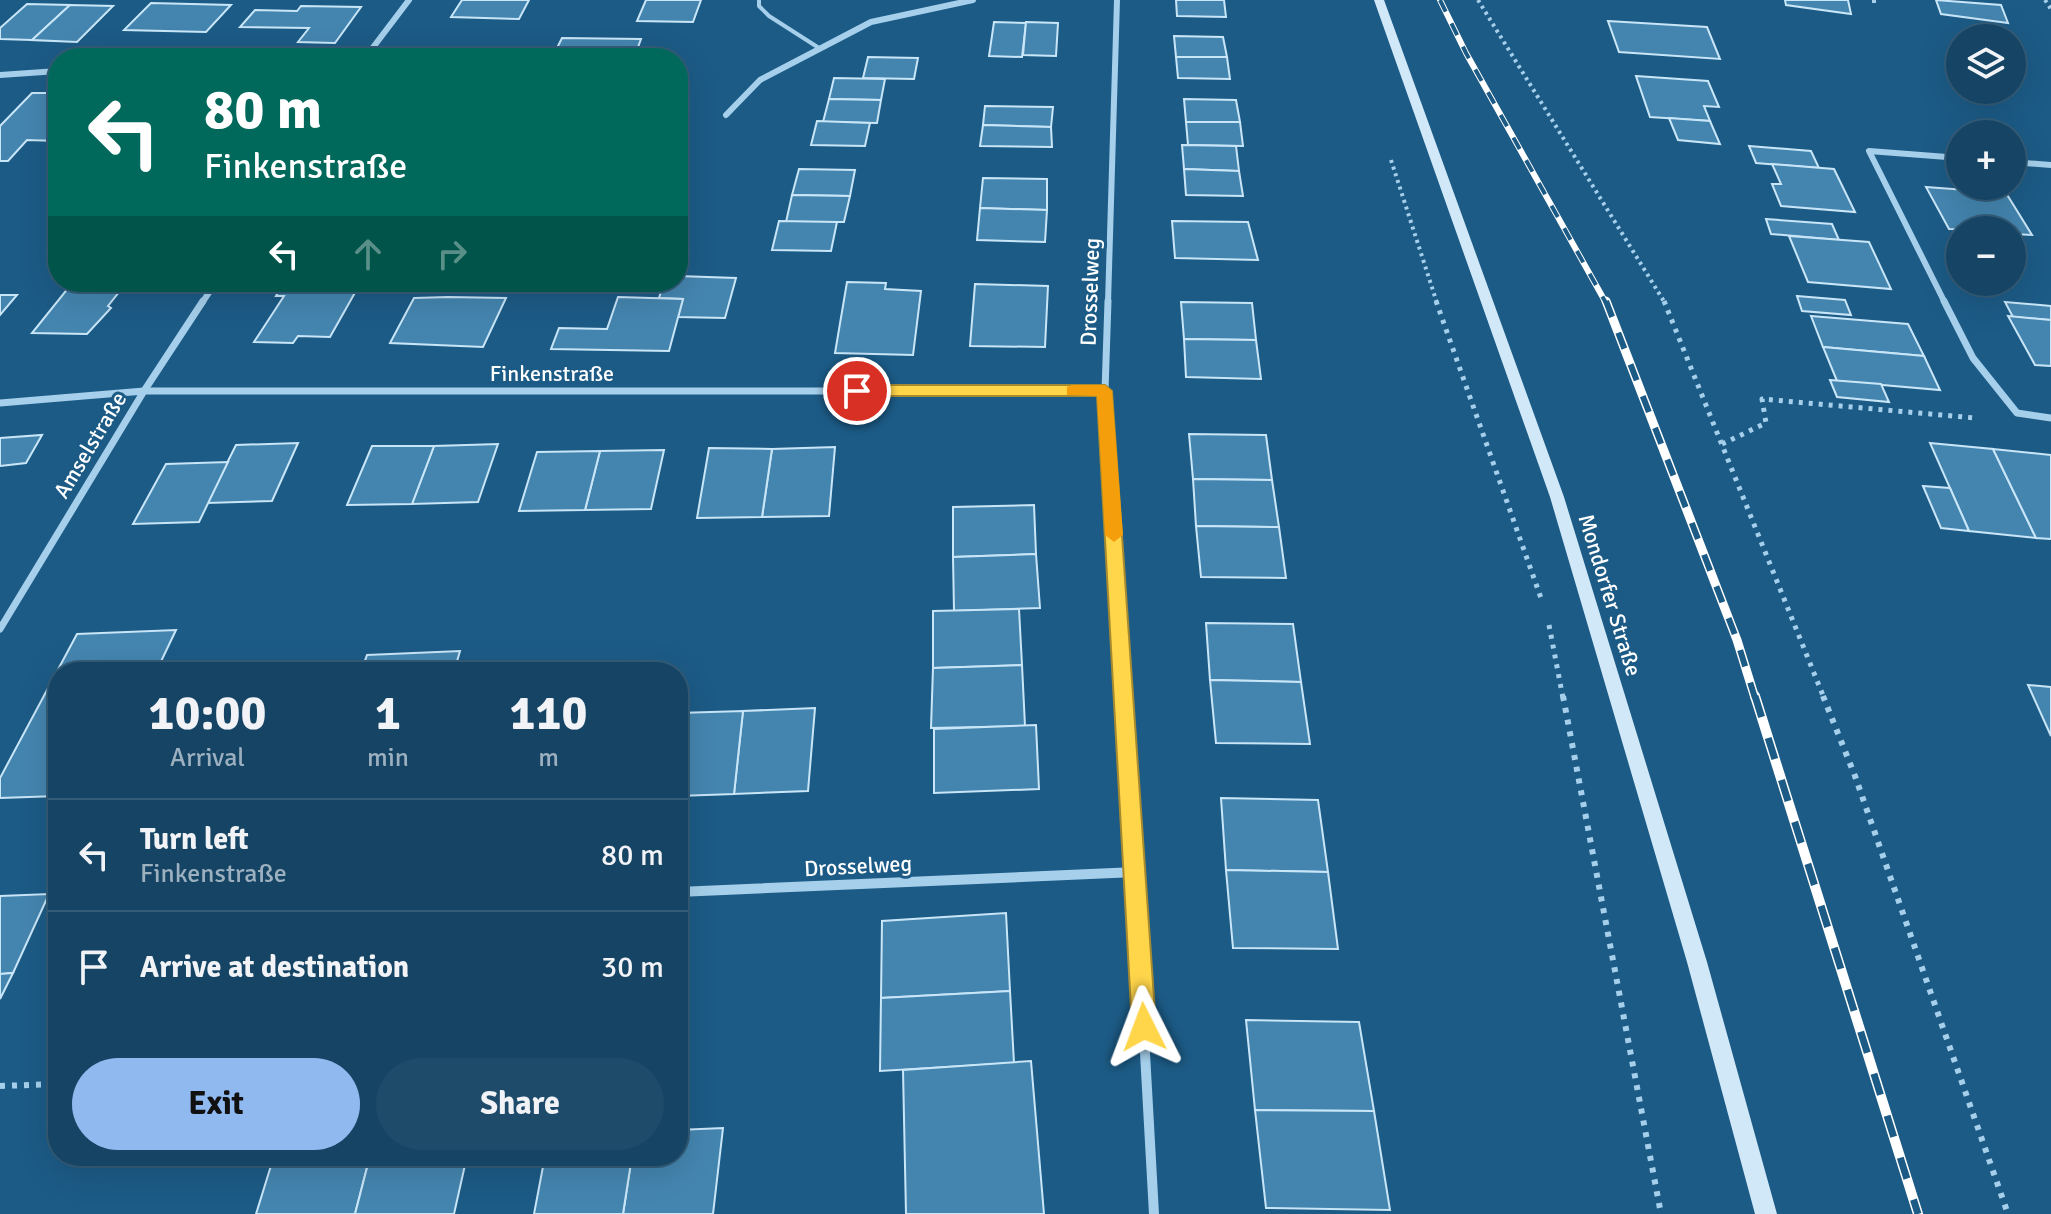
<!DOCTYPE html>
<html lang="en">
<head>
<meta charset="utf-8">
<style>
  :root { --surface:#154464; --page:#1e4b6a; --text:#f1f3f6; --muted:#9db0bf; --line:#345c78; --accent:#90b9f0 }
  body { margin:0; font-family:Signika,sans-serif; background:var(--page); color:var(--text); height:100vh; display:flex; flex-direction:column; font-size:30px; white-space:nowrap }
  * { box-sizing:border-box; margin:0 }
  p { font-size:26px; color:var(--muted) }
  .icon { flex:none; width:44px; height:44px; fill:none; stroke:currentColor; stroke-width:2; stroke-linecap:round; stroke-linejoin:round }
  .map { position:relative; flex:1; overflow:hidden }
  .side { position:absolute; left:48px; top:662px; width:640px; height:504px; display:flex; flex-direction:column; background:var(--surface); border-radius:32px; box-shadow:0 8px 32px #0002,0 0 0 2px var(--line) }
  .side>* { flex:none }
  .banner { position:absolute; left:48px; top:48px; width:640px; height:244px; border-radius:32px; box-shadow:0 8px 32px #0002,0 0 0 2px var(--line); background:#00695c; color:#fff; overflow:hidden }
  .tools { position:absolute; left:1946px; top:24px; display:grid; gap:16px }
  .tools a { display:grid; place-items:center; width:80px; height:80px; border-radius:50%; background:var(--surface); box-shadow:0 8px 32px #0002,0 0 0 2px var(--line); font-size:40px }
  .pin { position:absolute; display:grid; place-items:center; width:68px; height:68px; color:#fff; margin:-34px; border:4px solid #fff; border-radius:50%; box-shadow:0 2px 8px #0007 }
  .me { position:absolute; width:88px; margin:-44px; rotate:357deg; stroke-linejoin:round; filter:drop-shadow(0 0 6px #0008) }
  .turn { display:flex; align-items:center; gap:28px; height:168px; padding:0 24px; font-size:36px }
  .turn .icon { width:104px; height:104px; stroke-width:2.5 }
  .turn b { display:block; font-size:56px; line-height:68px }
  .lanes { display:flex; align-items:center; height:76px; padding:0 24px; background:#0003; justify-content:center; gap:40px; direction:ltr }
  .lanes .off { opacity:.35 }
  .eta { display:flex; justify-content:space-evenly; align-items:center; height:136px; text-align:center }
  .eta b { font-size:48px; font-weight:700; line-height:56px }
  .button { display:flex; gap:16px; margin-top:auto; padding:16px 24px }
  .button a { flex:1; height:92px; border-radius:48px; background:var(--accent); color:#111; font-size:32px; font-weight:700; line-height:92px; text-align:center }
  .button a+a { background:var(--page); color:var(--text) }
  ul { padding:0; list-style:none }
  li { display:flex; align-items:center; gap:24px; height:112px; padding:0 24px; border-top:2px solid var(--line) }
  li div { flex:1 }
  li b { display:block; font-size:30px }
  li em { font-style:normal }
  .map>svg:first-child { display:block }
</style>
</head>
<body>
<div class="map">
<svg width="2051" height="1214" viewBox="0 0 2051 1214">
  <rect width="100%" height="100%" fill="#1c5b86"/>
  <g fill="#4485af" stroke="#c9e6f8" stroke-width="2">
    <polygon points="462,0 529,0 519,19 451,17"/>
    <polygon points="646,0 701,0 693,22 637,21"/>
    <polygon points="1176,0 1224,0 1226,17 1177,16"/>
    <polygon points="1785,0 1848,0 1851,14 1786,5"/>
    <polygon points="1936,0 2001,5 2008,23 1941,14"/>
    <polygon points="151,3 231,5 206,32 124,30"/>
    <polygon points="27,4 70,5 32,40 0,39 0,28"/>
    <polygon points="70,5 113,6 77,42 32,40"/>
    <polygon points="301,6 361,7 335,43 298,42 309,28 240,27 255,10 297,11"/>
    <polygon points="1608,21 1707,27 1720,59 1619,52"/>
    <polygon points="994,22 1026,23 1022,57 989,56"/>
    <polygon points="1026,22 1058,23 1056,56 1023,55"/>
    <polygon points="1174,36 1223,37 1227,57 1176,57"/>
    <polygon points="562,38 641,39 634,58 552,58"/>
    <polygon points="868,57 918,58 914,79 863,78"/>
    <polygon points="1176,57 1227,57 1230,79 1178,78"/>
    <polygon points="1636,76 1708,81 1719,107 1704,106 1710,121 1650,117"/>
    <polygon points="834,78 885,79 881,100 829,99"/>
    <polygon points="32,93 58,93 58,141 27,140 8,161 0,161 0,126"/>
    <polygon points="829,99 881,100 877,123 823,122"/>
    <polygon points="1184,99 1236,100 1240,122 1186,122"/>
    <polygon points="985,106 1053,107 1051,127 983,125"/>
    <polygon points="1669,118 1710,121 1720,144 1678,140"/>
    <polygon points="817,121 870,123 865,146 811,145"/>
    <polygon points="1186,122 1240,122 1243,146 1188,145"/>
    <polygon points="983,125 1051,127 1052,147 980,146"/>
    <polygon points="1182,145 1236,146 1239,171 1184,169"/>
    <polygon points="1749,146 1811,151 1819,168 1756,163"/>
    <polygon points="1772,164 1834,169 1855,212 1781,206 1772,184 1781,184"/>
    <polygon points="799,169 855,170 850,196 792,195"/>
    <polygon points="1184,169 1239,171 1243,196 1186,195"/>
    <polygon points="983,178 1047,179 1047,210 980,208"/>
    <polygon points="1926,187 2006,193 2032,235 2012,234 2012,230 1949,229"/>
    <polygon points="792,195 850,196 844,222 786,222"/>
    <polygon points="980,208 1047,210 1045,242 977,240"/>
    <polygon points="1766,219 1832,224 1839,240 1771,234"/>
    <polygon points="779,221 837,222 831,251 772,250"/>
    <polygon points="1172,221 1248,222 1258,260 1175,258"/>
    <polygon points="1789,236 1869,242 1891,289 1808,282"/>
    <polygon points="678,276 736,278 725,318 678,317 683,299 659,298 664,282 678,282"/>
    <polygon points="73,282 127,282 108,306 111,308 87,334 32,333"/>
    <polygon points="284,282 361,282 330,337 298,336 293,343 254,342 284,296 276,296"/>
    <polygon points="847,282 886,283 885,289 921,291 913,355 835,353"/>
    <polygon points="975,284 1048,286 1045,347 970,346"/>
    <polygon points="0,295 17,295 0,315"/>
    <polygon points="1797,296 1845,300 1851,315 1802,311"/>
    <polygon points="618,297 683,299 669,351 551,349 559,328 607,329"/>
    <polygon points="414,298 448,297 506,298 483,347 390,343"/>
    <polygon points="1181,302 1252,303 1256,340 1184,339"/>
    <polygon points="2005,302 2051,306 2051,320 2013,317"/>
    <polygon points="1811,316 1908,324 1924,356 1823,347"/>
    <polygon points="2008,316 2051,320 2051,366 2035,365"/>
    <polygon points="1184,339 1256,340 1261,379 1186,377"/>
    <polygon points="1823,347 1924,356 1940,390 1837,381"/>
    <polygon points="1830,380 1881,384 1889,402 1837,397"/>
    <polygon points="1189,434 1266,435 1272,480 1193,479"/>
    <polygon points="42,435 26,463 0,466 0,438"/>
    <polygon points="298,443 272,501 207,503 236,445"/>
    <polygon points="1930,443 1993,449 2036,538 1969,531"/>
    <polygon points="498,444 478,502 412,504 434,446"/>
    <polygon points="372,446 434,446 412,504 347,505"/>
    <polygon points="835,447 829,516 762,517 772,449"/>
    <polygon points="709,448 772,449 762,517 697,518"/>
    <polygon points="1993,449 2051,455 2051,539 2036,538"/>
    <polygon points="664,450 651,509 585,510 600,451"/>
    <polygon points="600,451 585,510 519,511 537,452"/>
    <polygon points="228,462 199,522 133,524 166,464"/>
    <polygon points="1193,479 1272,480 1279,527 1196,526"/>
    <polygon points="1923,486 1950,488 1969,531 1941,528"/>
    <polygon points="1034,505 1036,554 953,557 953,507"/>
    <polygon points="1196,526 1279,527 1286,578 1201,577"/>
    <polygon points="1036,554 1040,608 954,611 953,557"/>
    <polygon points="1019,609 1022,665 933,668 933,611"/>
    <polygon points="1206,623 1293,624 1301,682 1210,680"/>
    <polygon points="176,630 156,672 58,672 58,796 0,798 0,778 77,634"/>
    <polygon points="460,651 454,672 361,672 367,655"/>
    <polygon points="1022,665 1025,726 931,728 933,668"/>
    <polygon points="1210,680 1301,682 1310,744 1216,743"/>
    <polygon points="2028,685 2051,687 2051,736"/>
    <polygon points="815,708 808,791 734,794 743,711"/>
    <polygon points="743,711 734,794 678,796 678,713"/>
    <polygon points="1036,725 1039,789 934,793 934,729"/>
    <polygon points="1221,798 1318,800 1328,872 1226,870"/>
    <polygon points="1226,870 1328,872 1338,949 1233,948"/>
    <polygon points="49,894 13,973 0,974 0,896"/>
    <polygon points="1006,913 1010,991 881,998 882,921"/>
    <polygon points="13,973 0,999 0,974"/>
    <polygon points="1010,991 1014,1063 880,1071 881,998"/>
    <polygon points="1246,1020 1359,1022 1374,1111 1255,1110"/>
    <polygon points="1031,1061 1044,1214 906,1214 903,1070"/>
    <polygon points="1255,1110 1374,1111 1390,1210 1266,1208"/>
    <polygon points="723,1128 713,1214 623,1214 632,1156 678,1156 678,1130"/>
    <polygon points="274,1156 370,1156 355,1214 256,1214"/>
    <polygon points="370,1156 467,1156 454,1214 355,1214"/>
    <polygon points="545,1156 632,1156 623,1214 534,1214"/>
  </g>
  <g fill="none" stroke-linecap="round" stroke-linejoin="round">
    <g stroke="#a5cfeb" stroke-width="4" stroke-dasharray="3 4" stroke-linecap="butt">
      <polyline points="1478,0 1665,303"/>
      <polyline points="1874,0 1874,4"/>
      <polyline points="2045,0 2051,9"/>
      <polyline points="1391,160 1437,303"/>
    </g>
    <g stroke="#a5cfeb" stroke-width="5" stroke-dasharray="4 6" stroke-linecap="butt">
      <polyline points="1436,301 1542,601"/>
      <polyline points="1664,301 1824,698"/>
      <polyline points="1722,444 1766,423 1762,399 1975,418"/>
      <polyline points="1549,625 1563,698"/>
    </g>
    <g stroke="#a5cfeb" stroke-width="6" stroke-dasharray="5 7" stroke-linecap="butt">
      <polyline points="1563,696 1661,1214"/>
      <polyline points="1823,696 1855,776 2008,1214"/>
      <polyline points="0,1086 58,1084"/>
    </g>
    <polyline stroke="#a5cfeb" stroke-width="4" points="759,0 759,6 769,16 819,48"/>
    <g stroke="#a5cfeb" stroke-width="6">
      <polyline points="365,58 409,0"/>
      <polyline points="0,75 58,71"/>
      <polyline points="726,115 760,80 871,22 973,0"/>
      <polyline points="2012,162 2051,165"/>
      <polyline points="202,303 216,282"/>
      <polyline points="1108,303 1117,0"/>
      <polyline points="1945,303 1869,151 1960,158"/>
    </g>
    <g stroke="#a5cfeb" stroke-width="7">
      <polyline points="1108,301 1105,391 1125,698"/>
      <polyline points="1944,301 1973,358 2017,413 2051,418"/>
      <polyline points="0,403 144,391 1105,391"/>
      <polyline points="0,629 144,391 203,301"/>
    </g>
    <g stroke="#a5cfeb" stroke-width="10">
      <polyline points="1125,696 1154,1214"/>
      <polyline points="678,892 1136,872"/>
    </g>
    <polygon fill="#d0e8f8" fill-rule="evenodd" points="1374,0 1384,0 1564,497 1707,962 1777,1214 1755,1214 1687,962 1550,497"/>
    <defs>
      <polyline id="rail-far2" points="1440,0 1466,53 1606,303"/>
      <polyline id="rail-far1" points="1606,301 1737,640 1755,698"/>
      <polyline id="rail" points="1755,696 1918,1214"/>
    </defs>
    <use href="#rail-far2" stroke="#fff" stroke-width="6"/>
    <use href="#rail-far1" stroke="#fff" stroke-width="9"/>
    <use href="#rail" stroke="#fff" stroke-width="10"/>
    <use href="#rail-far2" stroke="#1c5b86" stroke-width="4" stroke-dasharray="13" stroke-linecap="butt"/>
    <use href="#rail-far1" stroke="#1c5b86" stroke-width="6" stroke-dasharray="17" stroke-linecap="butt"/>
    <use href="#rail" stroke="#1c5b86" stroke-width="7" stroke-dasharray="22" stroke-linecap="butt"/>
  </g>
  <polygon fill="#ffd54a" stroke="#a68a30" stroke-width="2" points="857,385 1105,385 1112,391 1156,1027 1152,1036 1144,1039 1136,1036 1132,1027 1097,396 857,396 849,391"/>
  <polygon fill="#f59e0b" points="1072,385 1105,385 1112,391 1123,535 1114,542 1105,535 1097,396 1067,395 1067,387"/>
  <g text-anchor="middle" dominant-baseline="central" stroke-width="6" stroke-linejoin="round" paint-order="stroke">
    <g font-size="22" fill="#fff" stroke="#1c5b86">
      <text transform="translate(1090 292) rotate(-88)">Drosselweg</text>
      <text x="552" y="373">Finkenstraße</text>
      <text transform="translate(90 445) rotate(-59)">Amselstraße</text>
      <text transform="translate(1610 595) rotate(73)">Mondorfer Straße</text>
      <text transform="translate(858 866) rotate(-3)">Drosselweg</text>
    </g>
  </g>
</svg>
<div class="tools">
<a><svg class="icon" aria-label="layers" viewBox="0 0 24 24"><path d="M12 4l9 5-9 5-9-5zM3 14l9 5 9-5"/></svg></a>
<a>+</a>
<a>−</a>
</div>
<div class="pin" style="left:857px;top:391px;background:#d93025"><svg class="icon" aria-label="arrive" viewBox="0 0 24 24"><path d="M6 21V4h12l-3 4 3 4H6"/></svg></div>
<svg class="me" style="left:1144px;top:1027px" viewBox="-20 -20 40 40"><path d="M0-17L14 15 0 8-14 15z" fill="#ffd54a" stroke="#fff" stroke-width="4"/></svg>
<div class="banner">
<div class="turn"><svg class="icon" aria-label="left" viewBox="0 0 24 24"><path d="M17 20v-9H6M10 6l-5 5 5 5"/></svg><div><b>80 m</b>Finkenstraße</div></div>
<div class="lanes"><svg class="icon" aria-label="left" viewBox="0 0 24 24"><path d="M17 20v-9H6M10 6l-5 5 5 5"/></svg><svg class="icon off" aria-label="ahead" viewBox="0 0 24 24"><path d="M12 20V5M6 11l6-6 6 6"/></svg><svg class="icon off" aria-label="right" viewBox="0 0 24 24"><path d="M7 20v-9h11M14 6l5 5-5 5"/></svg></div>
</div>
<section class="side">
<div class="eta">
<div><b>10:00</b><p>Arrival</p></div>
<div><b>1</b><p>min</p></div>
<div><b>110</b><p>m</p></div>
</div>
<ul>
<li><svg class="icon" aria-label="left" viewBox="0 0 24 24"><path d="M17 20v-9H6M10 6l-5 5 5 5"/></svg><div><b>Turn left</b><p>Finkenstraße</p></div><em>80 m</em></li>
<li><svg class="icon" aria-label="arrive" viewBox="0 0 24 24"><path d="M6 21V4h12l-3 4 3 4H6"/></svg><div><b>Arrive at destination</b></div><em>30 m</em></li>
</ul>
<div class="button"><a>Exit</a><a>Share</a></div>
</section>
</div>
</body>
</html>
